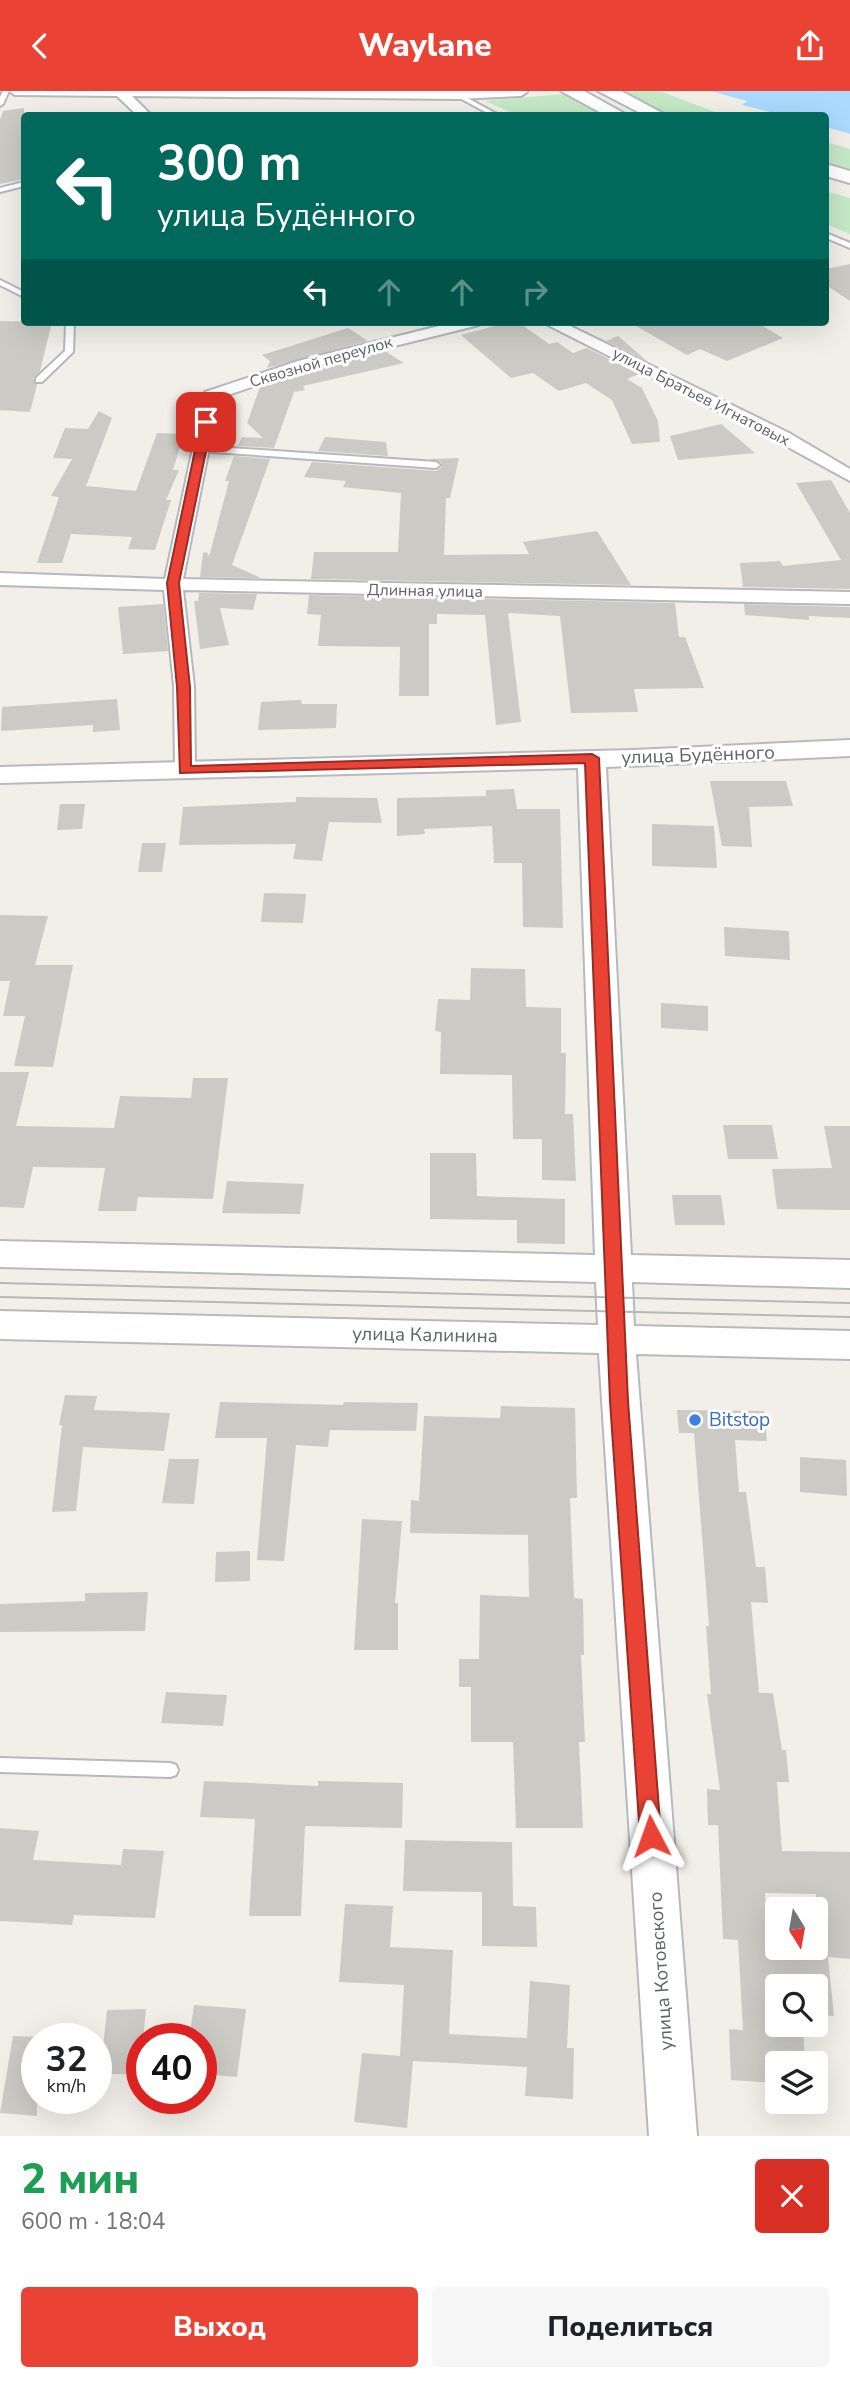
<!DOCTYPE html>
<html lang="ru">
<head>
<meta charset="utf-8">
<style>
  :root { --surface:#fff; --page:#f6f6f6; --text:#202124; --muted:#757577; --accent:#ea4335 }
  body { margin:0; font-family:"Nunito Sans",sans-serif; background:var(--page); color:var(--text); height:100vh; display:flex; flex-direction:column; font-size:26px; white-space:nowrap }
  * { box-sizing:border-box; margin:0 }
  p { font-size:23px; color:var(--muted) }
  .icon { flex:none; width:38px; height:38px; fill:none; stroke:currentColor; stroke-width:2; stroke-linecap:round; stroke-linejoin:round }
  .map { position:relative; height:2045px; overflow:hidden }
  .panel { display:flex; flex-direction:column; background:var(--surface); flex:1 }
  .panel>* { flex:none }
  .hud { position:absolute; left:21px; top:21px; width:808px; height:214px; border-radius:7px; box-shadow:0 7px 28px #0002; background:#00695c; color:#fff; overflow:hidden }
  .needle { width:46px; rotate:169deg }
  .fabs { position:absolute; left:765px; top:1806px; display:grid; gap:14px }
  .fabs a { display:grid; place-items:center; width:63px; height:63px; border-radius:7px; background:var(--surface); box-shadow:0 7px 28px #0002; font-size:35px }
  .speed { position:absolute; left:21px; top:1932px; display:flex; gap:14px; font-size:35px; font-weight:700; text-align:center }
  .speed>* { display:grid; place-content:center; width:91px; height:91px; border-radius:50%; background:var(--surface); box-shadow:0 7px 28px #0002; line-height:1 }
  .speed small { font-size:18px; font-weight:400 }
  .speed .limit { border:10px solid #d22; background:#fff; color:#111 }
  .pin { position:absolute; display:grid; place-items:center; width:60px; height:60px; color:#fff; margin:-30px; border-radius:14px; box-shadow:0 4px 10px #0006 }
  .me { position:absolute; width:77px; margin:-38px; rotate:356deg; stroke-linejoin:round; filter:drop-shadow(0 0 5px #0008) }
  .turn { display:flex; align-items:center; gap:24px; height:147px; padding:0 21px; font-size:32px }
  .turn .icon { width:91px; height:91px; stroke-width:2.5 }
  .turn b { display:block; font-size:49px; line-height:60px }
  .lanes { display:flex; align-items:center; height:66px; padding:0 21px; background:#0003; justify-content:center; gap:35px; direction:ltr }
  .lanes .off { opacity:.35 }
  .round { display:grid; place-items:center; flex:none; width:74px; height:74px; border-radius:7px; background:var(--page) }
  .headline { display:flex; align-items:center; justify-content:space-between; height:119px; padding:0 21px }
  h1 { font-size:42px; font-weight:800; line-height:52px; color:#1e9e55 }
  .button { display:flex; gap:14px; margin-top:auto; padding:14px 21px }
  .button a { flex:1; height:80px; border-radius:7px; background:var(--accent); color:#fff; font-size:28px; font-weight:800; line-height:80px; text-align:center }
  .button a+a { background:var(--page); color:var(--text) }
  header { display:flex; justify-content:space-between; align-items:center; height:91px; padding:0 21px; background:var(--accent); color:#fff; font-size:32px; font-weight:800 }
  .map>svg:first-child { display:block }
</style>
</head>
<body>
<header><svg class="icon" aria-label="back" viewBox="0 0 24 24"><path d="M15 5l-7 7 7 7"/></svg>Waylane<svg class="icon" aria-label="share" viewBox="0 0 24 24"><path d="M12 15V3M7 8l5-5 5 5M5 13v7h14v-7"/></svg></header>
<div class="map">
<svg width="850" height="2045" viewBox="0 0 850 2045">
  <rect width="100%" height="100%" fill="#f1efe8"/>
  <g fill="#c5e8c5">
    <polygon points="620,0 660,0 723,24 669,24"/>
    <polygon points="564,3 606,24 517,24 485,10"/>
    <polygon points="826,51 850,58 850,81 826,74"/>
    <polygon points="826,100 850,107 850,143 826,133"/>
  </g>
  <polygon fill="#aadaff" points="710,0 850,0 850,43 826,36 826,24 782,24 742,14 747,10"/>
  <g fill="#cccac5" fill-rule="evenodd">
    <polygon points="24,17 24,88 0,93 0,29 3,20"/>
    <polygon points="850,173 850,210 826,194 826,178"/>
    <polygon points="0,230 52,231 40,280 33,287 37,294 30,321 0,319"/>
    <polygon points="510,231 518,231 549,253 557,251 573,262 587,257 639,283 627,288 642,297 658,330 660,351 632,353 612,309 586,292 559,300 533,282 511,287 461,244"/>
    <polygon points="629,231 756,231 783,247 727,270 700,258 687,264"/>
    <polygon points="348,237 368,250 267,277 270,270 262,264"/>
    <polygon points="618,245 647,270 606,250"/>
    <polygon points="385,260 404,272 303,295 305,299 294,301 274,357 238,355 242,346 263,347 247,332 260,296 311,279"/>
    <polygon points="99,320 112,327 86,395 136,400 157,342 184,343 173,379 179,379 166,409 171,409 155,459 128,458 132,446 71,443 62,472 37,472 59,406 51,405 72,368 53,367 65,337 88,338"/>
    <polygon points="721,333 755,362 678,369 670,345"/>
    <polygon points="325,346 386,351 388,365 318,360"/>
    <polygon points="234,365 270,368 232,474 261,487 200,486 203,462 207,461 208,465 210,462 229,390 225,390"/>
    <polygon points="459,367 450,407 446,407 444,464 529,463 523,451 597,440 631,494 311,488 314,461 398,461 401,402 343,396 346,390 304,386 312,371 436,380 442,376 442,372 429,368"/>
    <polygon points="831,389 850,422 850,498 743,496 740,472 780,470 783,475 841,469 796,392"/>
    <polygon points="199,502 257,503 253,519 220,517 229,554 200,558 194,510 198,510"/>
    <polygon points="309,504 675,512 679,546 685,546 704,597 634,598 638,621 571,622 560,525 508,522 521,631 496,634 485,524 437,523 437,533 429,533 429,605 399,605 400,556 318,555 321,524 307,523"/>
    <polygon points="163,513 168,560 123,563 118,516"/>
    <polygon points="744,513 850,516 850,527 809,525 809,529 745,524"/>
    <polygon points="117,608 120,639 93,641 93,634 1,640 2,616"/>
    <polygon points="301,609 302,613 337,613 336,637 258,639 261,611"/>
    <polygon points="710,690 786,690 793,715 749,716 752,756 722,755"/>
    <polygon points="514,698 517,718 560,718 563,837 523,836 522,772 494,772 492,735 424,738 425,743 397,745 397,707 486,705 486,699"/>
    <polygon points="296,706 377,707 382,732 329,731 322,770 293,768 296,753 179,754 183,716 296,711"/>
    <polygon points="60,713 85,713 82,738 57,739"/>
    <polygon points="652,733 714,735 717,777 652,775"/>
    <polygon points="142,752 166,752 162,781 138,781"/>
    <polygon points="264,802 306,803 303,832 261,831"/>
    <polygon points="0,824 48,825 35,874 73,874 53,976 14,975 25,925 3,925 10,890 0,890"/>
    <polygon points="724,836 789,840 790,869 725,865"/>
    <polygon points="471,877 525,878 526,916 561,917 561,962 566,962 565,1023 573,1023 576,1090 542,1089 542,1048 513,1048 512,984 440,983 441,941 435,940 438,908 470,909"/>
    <polygon points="661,912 708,915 708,940 661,937"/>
    <polygon points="0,981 29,981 16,1035 114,1037 120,1005 191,1007 193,987 228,987 213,1108 138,1106 136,1120 98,1120 105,1077 33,1076 24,1117 0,1116"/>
    <polygon points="723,1034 772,1034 778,1068 728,1068"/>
    <polygon points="824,1035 850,1035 850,1119 777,1118 772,1078 832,1077"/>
    <polygon points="430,1062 476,1062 477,1105 565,1108 565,1153 517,1152 517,1129 430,1128"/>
    <polygon points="227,1090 304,1093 300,1123 222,1122"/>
    <polygon points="672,1104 721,1104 725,1134 675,1134"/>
    <polygon points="65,1304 97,1305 94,1319 170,1322 164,1360 83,1356 76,1420 52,1421 62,1334 59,1334"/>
    <polygon points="220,1311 343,1314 344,1311 418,1312 416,1340 330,1339 328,1356 296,1354 284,1470 257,1469 267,1347 215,1347"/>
    <polygon points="501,1315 575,1317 577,1407 570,1407 574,1507 583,1508 584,1564 581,1564 585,1651 579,1651 583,1737 516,1737 513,1651 471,1651 471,1596 459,1596 459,1568 479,1568 480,1504 529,1506 528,1444 410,1442 411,1409 419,1410 424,1325 500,1327"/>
    <path d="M677 1319 764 1320 767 1350 735 1349 739 1401H746L756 1476H765L768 1512 751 1511 759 1602H773L782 1659H786L789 1691H777L782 1760 850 1761V1868L828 1866 834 1925 816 1924V1895H777V1934H803L805 1972H777V1992L731 1989 729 1938 743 1939 738 1849 723 1848 718 1734H708L707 1698 720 1699 707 1603H711L706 1535H709L694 1342H679ZM765 1802 816 1803V1857H768Z"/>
    <polygon points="800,1366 846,1369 847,1405 800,1401"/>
    <polygon points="169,1368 199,1368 194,1413 162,1412"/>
    <polygon points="362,1428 402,1430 395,1512 398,1512 398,1559 354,1559"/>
    <polygon points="250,1460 250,1490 215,1491 216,1461"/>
    <polygon points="148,1501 145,1540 0,1541 0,1513 85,1510 85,1502"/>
    <polygon points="166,1601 227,1604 223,1635 161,1632"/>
    <polygon points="204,1690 318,1695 318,1690 403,1692 402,1737 305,1735 301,1825 249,1825 255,1728 200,1726"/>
    <polygon points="0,1737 39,1740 33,1769 121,1774 123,1758 164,1760 155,1827 74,1824 72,1834 0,1830"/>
    <polygon points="405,1749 512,1751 513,1815 536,1816 537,1856 482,1855 482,1801 403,1800"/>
    <polygon points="345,1813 393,1815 390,1856 453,1859 449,1943 527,1947 530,1890 570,1894 567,1957 574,1957 573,2008 525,2005 527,1976 413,1970 407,2037 354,2031 362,1962 400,1965 404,1894 339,1891"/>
    <polygon points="194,1914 246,1918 237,1986 201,1983 201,1948 189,1948"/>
    <polygon points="146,1918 140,1983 100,1983 107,1919"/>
    <polygon points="13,1945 37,1946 37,2025 0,2022"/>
  </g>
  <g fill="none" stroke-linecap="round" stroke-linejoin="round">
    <defs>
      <g id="lane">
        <polygon points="3,0 9,0 3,13 0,15 0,6"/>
        <polygon points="458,2 497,23 498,24 491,24 456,5 455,4"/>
        <polygon points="24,91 24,95 0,101 0,97"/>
        <polygon points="826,142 850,152 850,157 826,147"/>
        <polygon points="0,189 24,201 24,206 0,194"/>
        <polygon points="66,231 74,231 73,261 42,291 36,291 36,287 65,260"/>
        <polygon points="202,355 436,371 440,374 436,377 199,360 198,358"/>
        <polygon points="0,1667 170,1672 176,1674 178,1679 176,1684 170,1686 0,1681"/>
      </g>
      <g id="street">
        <polygon points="9,0 527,0 527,1 521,5 458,8 132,5 151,24 137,24 117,5 15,4"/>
        <polygon points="455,231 482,231 479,234 310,276 219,307 183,488 850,501 850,513 183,499 194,595 195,679 185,685 178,683 175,679 174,595 164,499 0,494 0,482 165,488 205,301 298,270"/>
        <polygon points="542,231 562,231 789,342 850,378 850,390 777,350"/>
      </g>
      <g id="secondary">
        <polygon points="561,0 584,0 627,24 605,24"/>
        <polygon points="598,0 621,0 666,24 644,24"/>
        <polygon points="826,73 850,80 850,92 826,85"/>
        <polygon points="850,649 850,665 606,676 631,1164 850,1169 850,1197 632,1191 634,1235 850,1240 850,1268 636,1263 697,2045 649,2045 599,1262 0,1248 0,1220 598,1234 596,1191 0,1176 0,1150 595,1164 578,677 0,692 0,676 633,659"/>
      </g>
    </defs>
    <use href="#lane" stroke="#b5b8bc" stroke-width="4"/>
    <use href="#street" stroke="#b5b8bc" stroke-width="4"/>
    <use href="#secondary" stroke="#b6babf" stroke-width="4"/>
    <use href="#lane" fill="#fff" fill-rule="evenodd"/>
    <use href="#street" fill="#fff" fill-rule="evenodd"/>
    <use href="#secondary" fill="#fff" fill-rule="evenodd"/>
    <g stroke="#b6b7b8" stroke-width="2">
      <polyline points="0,1192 850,1212"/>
      <polyline points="0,1206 850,1226"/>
    </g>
  </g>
  <polygon fill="#ea4335" stroke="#982c22" stroke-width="2" points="206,328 212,331 179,492 190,596 191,675 592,663 599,667 628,1310 661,1745 658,1752 651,1755 643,1752 640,1745 610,1310 585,672 180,682 177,596 167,492 201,331"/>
  <circle fill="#3f7fe0" stroke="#fff" stroke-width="2.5" cx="695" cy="1329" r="7"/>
  <g text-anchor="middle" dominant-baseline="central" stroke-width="6" stroke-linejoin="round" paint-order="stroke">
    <g font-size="16" fill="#5f6368" stroke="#fff">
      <text transform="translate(321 271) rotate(-16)">Сквозной переулок</text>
      <text transform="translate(701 306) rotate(27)">улица Братьев Игнатовых</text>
      <text transform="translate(425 500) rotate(1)">Длинная улица</text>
    </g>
    <g font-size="19" fill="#5f6368" stroke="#fff">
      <text transform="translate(698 664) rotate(-2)">улица Будённого</text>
      <text transform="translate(425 1244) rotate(1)">улица Калинина</text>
      <text transform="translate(661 1880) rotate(-94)">улица Котовского</text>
    </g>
    <g font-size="19" fill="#366cbe" stroke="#fff" text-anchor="start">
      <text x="709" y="1329">Bitstop</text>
    </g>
  </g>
</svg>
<div class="fabs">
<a><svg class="needle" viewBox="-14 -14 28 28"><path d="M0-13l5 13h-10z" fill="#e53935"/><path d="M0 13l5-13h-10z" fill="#757577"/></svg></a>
<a><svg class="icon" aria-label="search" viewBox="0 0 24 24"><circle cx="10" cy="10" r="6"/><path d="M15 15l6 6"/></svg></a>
<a><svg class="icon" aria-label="layers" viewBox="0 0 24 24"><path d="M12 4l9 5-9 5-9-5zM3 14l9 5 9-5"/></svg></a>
</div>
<div class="speed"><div>32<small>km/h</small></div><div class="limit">40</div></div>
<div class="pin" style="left:206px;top:331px;background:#d93025"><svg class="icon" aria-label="arrive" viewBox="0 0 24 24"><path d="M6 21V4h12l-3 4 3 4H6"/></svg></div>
<svg class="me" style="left:651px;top:1745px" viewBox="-20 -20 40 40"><path d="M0-17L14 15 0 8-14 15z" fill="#ea4335" stroke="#fff" stroke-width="4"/></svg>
<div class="hud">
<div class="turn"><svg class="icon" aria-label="left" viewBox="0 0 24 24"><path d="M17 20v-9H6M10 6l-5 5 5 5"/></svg><div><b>300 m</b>улица Будённого</div></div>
<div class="lanes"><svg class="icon" aria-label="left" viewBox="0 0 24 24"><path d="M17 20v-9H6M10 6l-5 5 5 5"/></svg><svg class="icon off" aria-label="ahead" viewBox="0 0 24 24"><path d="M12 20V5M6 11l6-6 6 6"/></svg><svg class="icon off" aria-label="ahead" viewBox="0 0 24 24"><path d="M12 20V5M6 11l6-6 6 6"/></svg><svg class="icon off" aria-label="right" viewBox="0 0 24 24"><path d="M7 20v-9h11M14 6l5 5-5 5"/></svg></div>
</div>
</div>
<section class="panel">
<div class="headline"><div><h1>2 мин</h1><p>600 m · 18:04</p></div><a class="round" style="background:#d93025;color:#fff"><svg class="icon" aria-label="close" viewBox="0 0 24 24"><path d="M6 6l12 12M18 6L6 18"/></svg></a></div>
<div class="button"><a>Выход</a><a>Поделиться</a></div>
</section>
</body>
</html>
